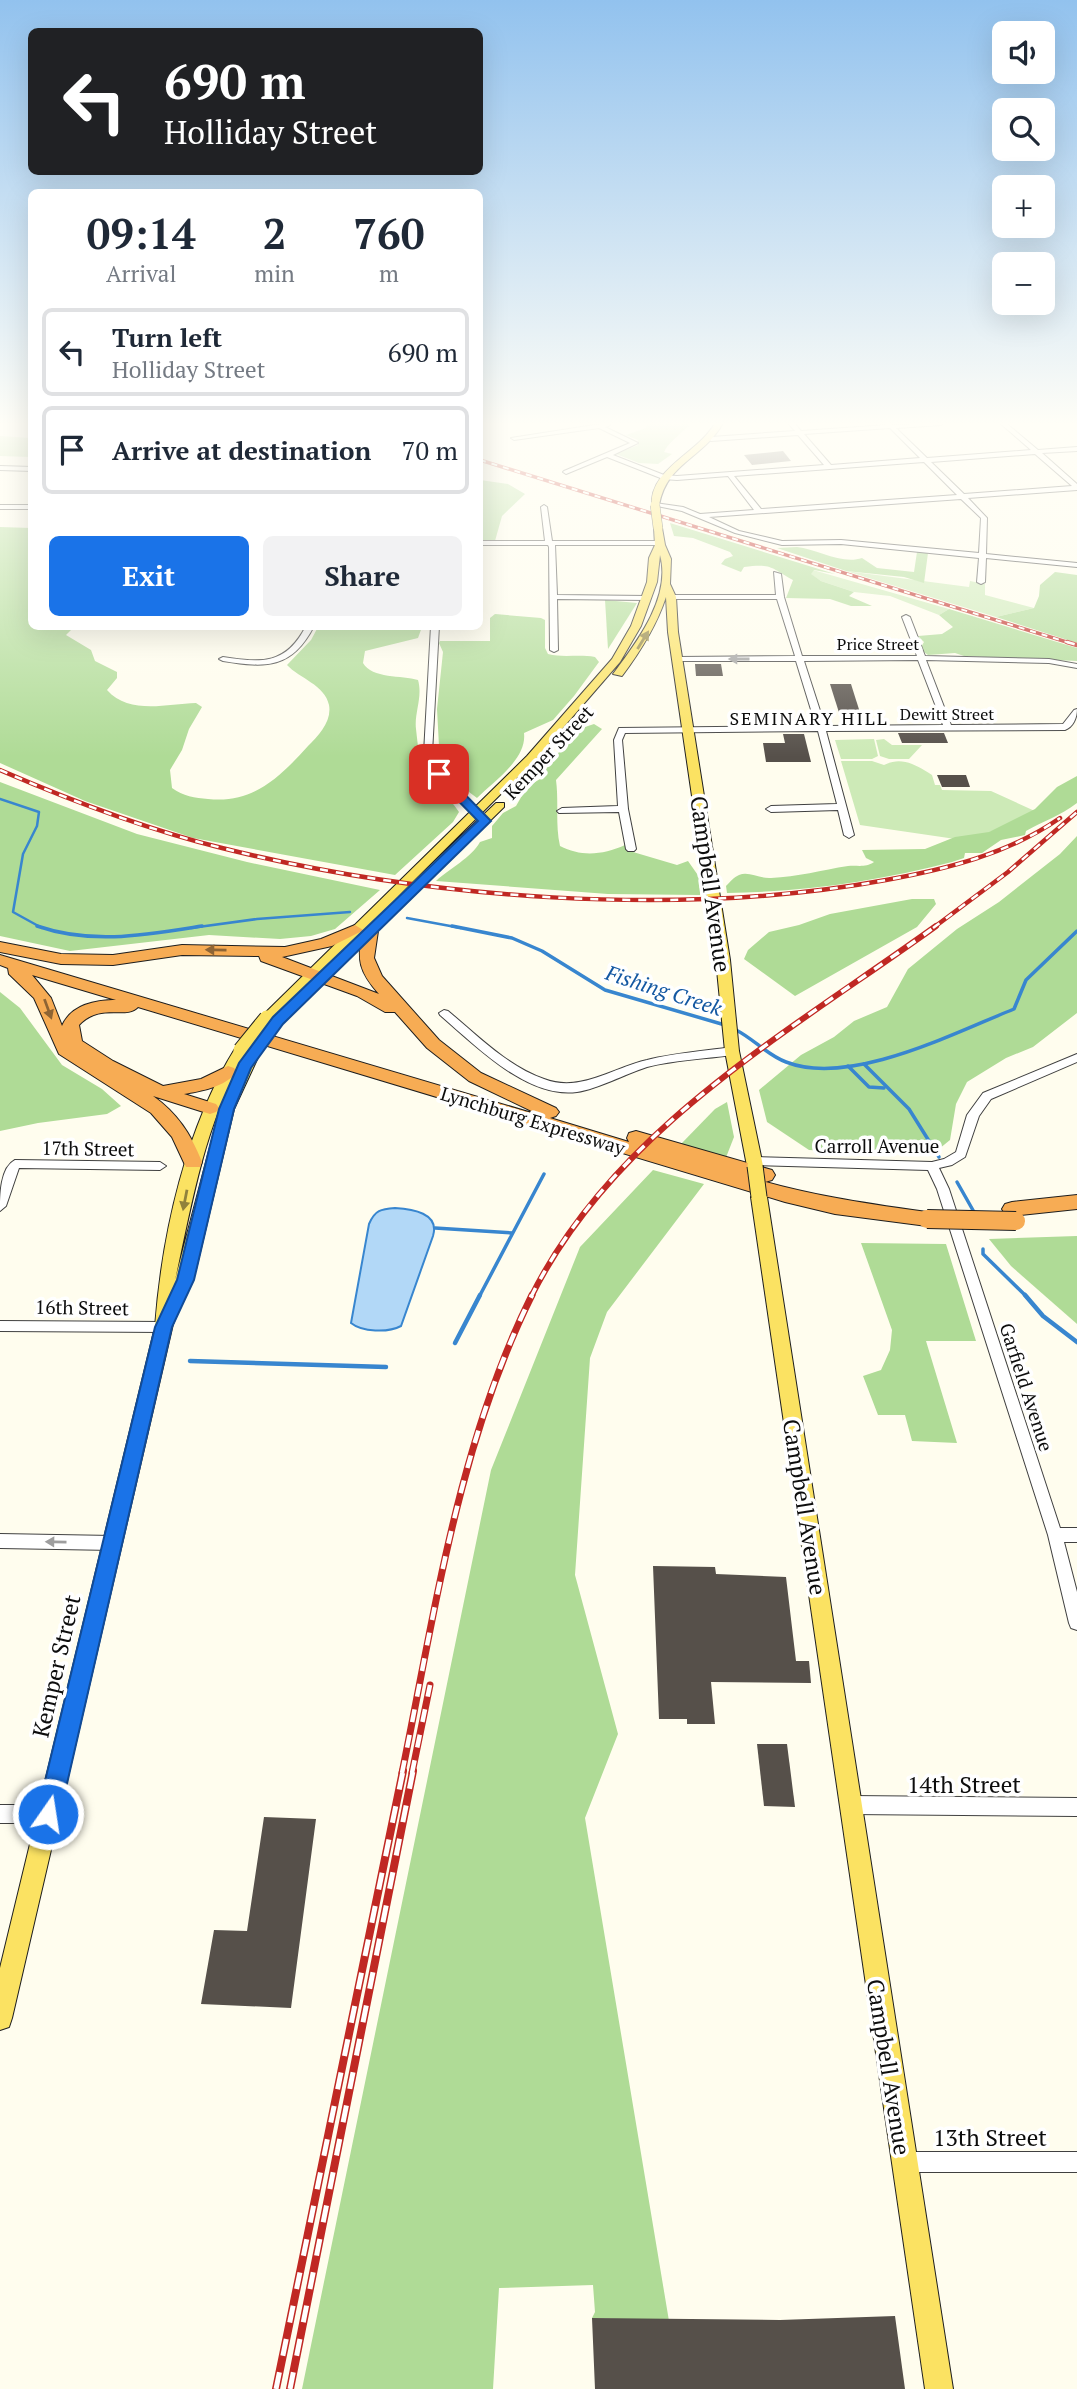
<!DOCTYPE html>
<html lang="en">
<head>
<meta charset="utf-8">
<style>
  :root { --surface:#fff; --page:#f2f2f3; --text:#1f2937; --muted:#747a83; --line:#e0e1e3; --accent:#1a73e8 }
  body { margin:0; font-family:"PT Serif",serif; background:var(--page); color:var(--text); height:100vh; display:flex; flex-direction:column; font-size:26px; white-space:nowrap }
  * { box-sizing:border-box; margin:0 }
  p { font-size:23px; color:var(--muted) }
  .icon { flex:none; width:38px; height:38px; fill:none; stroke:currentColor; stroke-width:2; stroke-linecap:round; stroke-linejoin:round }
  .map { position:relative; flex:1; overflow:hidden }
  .side { position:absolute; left:28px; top:189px; width:455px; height:441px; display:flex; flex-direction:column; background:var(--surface); border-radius:10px; box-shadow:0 7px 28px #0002 }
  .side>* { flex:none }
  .guide { position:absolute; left:28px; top:28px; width:455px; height:147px; border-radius:10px; box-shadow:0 7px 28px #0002; background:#202124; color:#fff; overflow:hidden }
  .controls { position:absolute; left:992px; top:21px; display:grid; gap:14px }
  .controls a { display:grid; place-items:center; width:63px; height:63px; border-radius:10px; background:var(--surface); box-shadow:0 7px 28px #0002; font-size:35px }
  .pin { position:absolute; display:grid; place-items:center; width:60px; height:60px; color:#fff; margin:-30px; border-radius:14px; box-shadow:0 4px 10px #0006 }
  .me { position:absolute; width:77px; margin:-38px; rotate:13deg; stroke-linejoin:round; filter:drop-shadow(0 0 5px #0008) }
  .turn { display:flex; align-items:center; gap:24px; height:147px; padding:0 21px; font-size:32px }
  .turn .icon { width:91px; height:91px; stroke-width:2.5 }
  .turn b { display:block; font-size:49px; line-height:60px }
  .eta { display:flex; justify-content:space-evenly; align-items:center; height:119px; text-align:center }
  .eta b { font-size:42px; font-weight:700; line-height:49px }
  .button { display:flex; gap:14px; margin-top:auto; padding:14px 21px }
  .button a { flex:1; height:80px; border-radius:10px; background:var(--accent); color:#fff; font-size:28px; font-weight:700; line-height:80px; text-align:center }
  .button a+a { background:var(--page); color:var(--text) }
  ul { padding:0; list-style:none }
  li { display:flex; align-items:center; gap:21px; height:88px; margin:0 14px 10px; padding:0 7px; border:4px solid var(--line); border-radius:10px }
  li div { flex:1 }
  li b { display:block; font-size:26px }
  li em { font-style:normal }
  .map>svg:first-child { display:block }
</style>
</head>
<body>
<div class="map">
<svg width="1077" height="2389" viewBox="0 0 1077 2389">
  <rect width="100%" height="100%" fill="#fffdee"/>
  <g fill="#cdeab7">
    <polygon points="813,570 949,609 939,615 890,596 854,592 821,581 810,574"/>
    <polygon points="846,571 969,587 970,581 985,584 985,595 1034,608 996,617"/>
    <polygon points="874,739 878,756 872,759 841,759 835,740"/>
    <polygon points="884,739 892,745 922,745 909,759 889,759 880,756 876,740"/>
    <path d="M841 761H872L884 765C902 756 916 765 932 775L935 785H940L942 790 991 791 1037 812 969 841 860 825Z"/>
  </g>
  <g fill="#afdb96">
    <path d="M648 423H691C683 433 669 441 664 452L672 454 658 464 639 463 616 454 638 445V440L626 435 646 428Z"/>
    <polygon points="0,436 31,438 31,457 0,456"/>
    <polygon points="480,480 508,484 525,494 502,516 495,541 480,541"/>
    <path d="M670 523 835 574 814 570 811 574 821 581 854 592 849 596 872 606H851L830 599 786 598 793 580C771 568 772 563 744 567L741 572 721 564 725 559 733 556 730 552 693 538 674 536Z"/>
    <path d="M0 527 31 528 32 626 74 627 66 635 91 650 95 661 117 672V678L107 690C129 715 166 704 196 703L202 707 189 729 182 750 170 770 172 788C183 796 195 798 208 799 253 804 280 777 308 746 319 735 332 721 329 705 325 685 299 678 287 665L311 640 318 627H422L418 638 365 651 363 663C372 679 402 675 418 680 423 697 414 713 416 729 417 737 418 749 420 757 426 778 447 794 459 812L453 822 395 875 193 838 85 801 0 763Z"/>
    <path d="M797 547C817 549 842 565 862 558L877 568 914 572 917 552 928 553 924 583 904 577 846 571 777 548Z"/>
    <polygon points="1055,572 1077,575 1077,643 996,617 1034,608 1039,596 1040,585"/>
    <polygon points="605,600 637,603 608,649"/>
    <polygon points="949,609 1077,648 1077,661 964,656 955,653 928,655 920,649 924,642 918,636 942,634 953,627 939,615"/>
    <path d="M495 614 541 618 545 620V648L548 654C563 658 579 654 595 657L599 662 574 696 553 720 524 733C527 759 495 780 477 798L469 792 448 764 439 746 437 709 443 652 439 643 440 641H490V618Z"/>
    <path d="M594 724 602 729 556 780C559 803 555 824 560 846 581 857 603 855 625 845L633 852 677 865 688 861 702 881 700 895 608 894 436 881C450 868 471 858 480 842L492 838V826L503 813 516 806 527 787 540 779 552 759 585 727Z"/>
    <path d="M1077 776V803C1060 816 1043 821 1026 831L1025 835 1001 840 982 853H965L964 858 952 862C879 881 803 892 727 893L726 886C730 882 734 877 739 875 749 871 760 879 771 878 797 877 822 870 848 866 858 865 865 868 874 862L866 858 862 850 925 849 955 837 989 832 1035 809 1057 787Z"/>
    <polygon points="0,782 137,834 247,862 380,890 335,929 311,936 280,939 209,935 70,951 0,936"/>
    <polygon points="1077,836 1077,1013 1033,1047 1006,1058 967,1082 956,1104 950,1140 934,1153 857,1153 809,1150 767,1122 759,1090 801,1055 834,1037 854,1021 887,1007 908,969 957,929 999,902 1060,854"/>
    <polygon points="912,899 934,899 936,904 917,927 795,996 744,959 748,950 769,932 799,925 830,914"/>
    <polygon points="0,992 20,1008 62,1065 102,1089 121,1106 107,1114 38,1123 0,1131"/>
    <polygon points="727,1102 734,1137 725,1160 681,1144 715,1109"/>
    <polygon points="653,1170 704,1184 607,1312 590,1358 575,1575 618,1734 585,1818 669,2321 592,2318 595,2312 593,2285 499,2288 493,2389 302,2389 491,1470 580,1247"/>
    <polygon points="1077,1236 1077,1324 1011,1266 989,1239"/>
    <polygon points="861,1243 946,1244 976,1341 926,1341 957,1443 912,1441 905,1415 878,1415 863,1376 881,1370 890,1350 892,1330"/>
  </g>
  <path fill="#b2d8f7" stroke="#3886cf" stroke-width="2" d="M395 1208C412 1209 440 1213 433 1236L401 1326C388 1333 362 1332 351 1323L369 1224C375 1210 381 1209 395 1208Z"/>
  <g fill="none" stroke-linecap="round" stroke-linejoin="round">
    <g stroke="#3886cf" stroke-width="2.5">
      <polyline points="0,799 39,812 37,826 23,854 13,912 42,928"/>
      <polyline points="407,918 461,928"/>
      <polyline points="191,928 257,919 350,912"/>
    </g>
    <g stroke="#3886cf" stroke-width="3.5">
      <path d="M37 926C92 945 145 935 202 926"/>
      <polyline points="452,926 512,938 542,951 605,990 725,1025"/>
      <path d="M736 1030C754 1039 767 1055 786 1062 850 1087 954 1033 1014 1009L1026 980 1077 931"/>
      <polyline points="864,1064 909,1109 939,1157"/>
      <polyline points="848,1066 869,1087 884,1088"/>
      <polyline points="957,1182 974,1212"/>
      <polyline points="435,1228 512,1233"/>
      <polyline points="983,1249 983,1254 1027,1297"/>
      <polyline points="479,1297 544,1174"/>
    </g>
    <g stroke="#3886cf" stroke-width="4.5">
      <polyline points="1025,1295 1043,1316 1077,1342"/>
      <polyline points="455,1343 480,1295"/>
      <polyline points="190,1361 386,1367"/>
    </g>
  </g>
  <g fill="#56504a">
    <polygon points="783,451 791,461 752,465 744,455"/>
    <polygon points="695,664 721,664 723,676 696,676"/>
    <polygon points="830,684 851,684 862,719 841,719"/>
    <polygon points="898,733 944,733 948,743 902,743"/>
    <polygon points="783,734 804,734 811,762 766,762 763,743 785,743"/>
    <polygon points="937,775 966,775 970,787 942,787"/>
    <polygon points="653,1566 715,1567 716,1574 786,1577 796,1661 809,1661 811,1683 711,1682 715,1724 687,1724 687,1719 659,1719"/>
    <polygon points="757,1744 787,1744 795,1807 764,1806"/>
    <polygon points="264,1817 316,1819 291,2008 201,2004 214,1930 247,1931"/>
    <polygon points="895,2316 905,2389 595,2389 592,2318 780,2320"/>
  </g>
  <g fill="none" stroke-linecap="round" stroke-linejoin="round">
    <defs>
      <g id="minor">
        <path d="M607 423 610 425 605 427 638 443 613 455 664 475 677 476 824 465 798 435 711 441 708 439 711 437 795 431 788 423H794L801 431 887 425 885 423 893 425 944 423 941 425 896 428 927 458 1031 450 1000 423H1006L1038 450 1077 447V451L1042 453 1077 484V490L968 498 987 518 986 554 1077 563V567L986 558 985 582 981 584 977 582 979 558 841 544 782 545 735 533 682 511 652 505 655 503 683 507 700 514 754 510 728 476 677 480 663 479 607 457 566 474 563 472 564 471 630 443 599 428 514 440 511 438ZM890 428 920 458 831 465 804 434ZM1035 454 1072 486 964 494 931 462ZM924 462 957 495 761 509 734 476ZM961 499 981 518 979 553 841 540 782 541 739 531 709 517Z"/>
        <polygon points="0,466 32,467 32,471 0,470"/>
        <rect x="0" y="505" width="32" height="4"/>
        <polygon points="544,505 547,507 552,541 660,541 663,543 660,545 555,545 557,595 647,596 651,598 647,600 557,599 558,650 554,652 550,650 549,547 548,545 480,545 480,541 545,541 541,507"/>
        <path d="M774 572 781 574 784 597 802 656H917L902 617 906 615 910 617 925 656 1049 659 1077 664V668L1049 663 926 660 951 725 1063 724 1074 710 1077 709C1077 718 1073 727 1065 730L826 731 854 835 849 838 844 835 838 810 771 812 766 809 771 806 837 804 818 731 625 733 622 740 628 809 636 849 634 851H628L626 849 619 812 559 813 557 811 562 808 618 806 614 740 619 728 816 726 796 661H678L674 659 678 657 795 656 777 599H671L667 597 671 595H776ZM918 660 943 725 825 726 804 661Z"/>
        <path d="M306 626H314C292 669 266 668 223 661L219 659 223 657C262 663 286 665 306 626Z"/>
        <polygon points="431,626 439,626 432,753 443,773 488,819 488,823 482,823 436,776 424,753"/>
        <path d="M444 1010 448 1011C477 1035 507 1066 544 1079 580 1093 612 1068 647 1060 674 1053 704 1051 732 1047L738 1051 732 1055C704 1059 674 1060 647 1067 625 1074 598 1089 577 1092 527 1099 475 1045 440 1015L439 1013Z"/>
        <polygon points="1077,1054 1077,1062 991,1099 979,1116 965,1157 952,1165 939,1168 949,1189 1060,1528 1077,1528 1077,1542 1064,1542 1077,1592 1077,1630 1071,1628 1069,1623 1048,1535 937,1189 928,1170 754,1165 748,1161 754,1157 932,1162 944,1159 956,1152 967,1115 983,1093"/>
        <path d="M15 1160 160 1162 166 1166 160 1170 19 1168 6 1206 0 1211C0 1195 0 1168 15 1160Z"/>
        <polygon points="0,1321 164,1322 169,1323 171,1327 169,1331 164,1332 0,1331"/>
        <polygon points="0,1534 113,1536 118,1538 121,1543 118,1548 113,1550 0,1548"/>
        <polygon points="851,1796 1077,1798 1077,1816 851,1814 845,1811 842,1805 845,1799"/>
        <polygon points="0,1805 48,1805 54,1808 57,1814 54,1820 48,1823 0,1823"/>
        <polygon points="904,2152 1077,2152 1077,2172 904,2172 897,2169 894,2162 897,2155"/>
      </g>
      <g id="major">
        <path d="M715 423H723C703 459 667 462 659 505L652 507C648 469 699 453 715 423Z"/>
        <path d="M658 525 662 528 665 545 671 559 670 584 676 597 678 632 730 960 739 1051 763 1166 755 1172 747 1166 725 1051 716 960 668 632 666 597C656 627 640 652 622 676L613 674C636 643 672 597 660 555L657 582 641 626 620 662 535 760 394 900 496 803H504V807L365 943 360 944 354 940 272 1021H262L260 1018 527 756 612 659 631 626 647 582 649 558 655 545 654 528Z"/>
        <path d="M241 1045 248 1050H258L260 1053 234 1109 196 1269 173 1324 12 2018 9 2027 0 2030V1968L155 1327C162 1233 186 1127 236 1047ZM244 1057 220 1109 175 1280C192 1204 204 1125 244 1057Z"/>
        <polygon points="759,1191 767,1197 953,2389 925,2389 751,1197"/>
      </g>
      <g id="highway">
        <path d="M355 925 363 930 370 926 376 928 378 931 374 958 382 976 439 1040 481 1073 556 1108 559 1112 556 1116 550 1118 629 1142 627 1138 629 1133 636 1131 772 1170 775 1175 772 1180 765 1182 745 1176C808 1195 862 1203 927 1212L934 1214 937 1219 934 1224 927 1226 835 1214 785 1202 138 1007C126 1020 101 1002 79 1025L82 1041 113 1061 163 1086 201 1079 228 1066 234 1068 237 1072C225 1087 201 1091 184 1094L216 1104 219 1108 216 1112 210 1114 153 1096C177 1113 191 1134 202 1162L200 1167H186L172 1137 151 1113 59 1054 34 998 9 974 8 968 0 965V955L542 1116 469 1081 427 1048 395 1012H385L357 996 261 961 259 956 182 955 113 965 61 964 0 952V942L61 954 113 955 182 945 285 947 321 939ZM362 931C357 961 359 971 379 994L282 957 332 946ZM32 975 116 1000C95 1000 71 1005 62 1026L51 998Z"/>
        <polygon points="1077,1195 1077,1209 1012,1216 1005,1214 1002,1209 1005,1204 1012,1202"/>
      </g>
    </defs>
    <use href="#minor" stroke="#404040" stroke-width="2"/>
    <use href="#major" stroke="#1e1e1e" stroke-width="2"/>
    <use href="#highway" stroke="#1e1e1e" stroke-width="2"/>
    <use href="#minor" fill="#fff" fill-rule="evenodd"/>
    <use href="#major" fill="#fbe262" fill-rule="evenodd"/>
    <use href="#highway" fill="#f7ac54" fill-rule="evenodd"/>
    <defs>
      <polyline id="rail-far4" points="480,460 1073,644"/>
      <g id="rail-far3">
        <polyline points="1067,642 1077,645"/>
        <path d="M0 770C72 801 145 829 222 848 426 899 679 918 886 880 947 869 1008 854 1060 818"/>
        <polyline points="933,928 1008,872 1077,812"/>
      </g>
      <path id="rail-far2" d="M531 1297C614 1129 789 1032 936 926"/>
      <g id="rail-far1">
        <path d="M402 1773C435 1612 458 1444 532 1295"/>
        <polyline points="412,1773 430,1685"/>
      </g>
      <g id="rail">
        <polyline points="276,2389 403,1771"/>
        <polyline points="290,2389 413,1771"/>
      </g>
    </defs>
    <use href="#rail-far4" stroke="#c02823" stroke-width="3.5"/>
    <use href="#rail-far3" stroke="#c02823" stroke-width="4.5"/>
    <use href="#rail-far2" stroke="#c02823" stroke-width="6"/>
    <use href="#rail-far1" stroke="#c02823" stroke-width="7"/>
    <use href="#rail" stroke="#c02823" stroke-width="8"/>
    <use href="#rail-far4" stroke="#fff" stroke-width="2" stroke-dasharray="6" stroke-linecap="butt"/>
    <use href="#rail-far3" stroke="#fff" stroke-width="2.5" stroke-dasharray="8" stroke-linecap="butt"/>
    <use href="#rail-far2" stroke="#fff" stroke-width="3.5" stroke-dasharray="10" stroke-linecap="butt"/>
    <use href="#rail-far1" stroke="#fff" stroke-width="4.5" stroke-dasharray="13" stroke-linecap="butt"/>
    <use href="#rail" stroke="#fff" stroke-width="5" stroke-dasharray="17" stroke-linecap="butt"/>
    <defs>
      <polyline id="major-bridge-far1" points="655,505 658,528"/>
      <g id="major-bridge">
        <polyline points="241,1050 267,1018"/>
        <polyline points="755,1166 759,1197"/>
      </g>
      <polyline id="highway-bridge" points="927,1219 1016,1221"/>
    </defs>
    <use href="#major-bridge-far1" stroke="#1e1e1e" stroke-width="10" stroke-linecap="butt"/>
    <use href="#major-bridge" stroke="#1e1e1e" stroke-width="17" stroke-linecap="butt"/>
    <use href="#highway-bridge" stroke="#1e1e1e" stroke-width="20" stroke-linecap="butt"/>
    <use href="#major-bridge-far1" stroke="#fbe262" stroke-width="9"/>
    <use href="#major-bridge" stroke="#fbe262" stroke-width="15"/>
    <use href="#highway-bridge" stroke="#f7ac54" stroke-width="18"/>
  </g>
  <defs><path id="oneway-solid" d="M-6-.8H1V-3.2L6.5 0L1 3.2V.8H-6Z" transform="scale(1.75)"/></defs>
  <g fill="#90823c">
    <use href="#oneway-solid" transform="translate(643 640) rotate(-58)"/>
    <use href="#oneway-solid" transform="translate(185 1200) rotate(101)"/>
  </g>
  <g fill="#9e9e9e">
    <use href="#oneway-solid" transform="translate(739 659) rotate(180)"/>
    <use href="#oneway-solid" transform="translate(56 1542) rotate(-179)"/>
  </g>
  <g fill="#8e6434">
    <use href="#oneway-solid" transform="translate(216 950) rotate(-179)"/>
    <use href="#oneway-solid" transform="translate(48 1009) rotate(70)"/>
  </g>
  <linearGradient id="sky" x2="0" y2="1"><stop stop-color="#92c2ee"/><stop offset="0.56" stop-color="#fffef7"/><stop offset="1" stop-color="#fffef7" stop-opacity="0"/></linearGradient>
  <rect width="1077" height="757" fill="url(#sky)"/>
  <polygon fill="#1a73e8" stroke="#114b97" stroke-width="2" points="435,772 443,772 491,821 283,1024 251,1068 234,1109 194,1280 172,1327 60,1814 56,1822 48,1826 40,1822 37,1814 155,1327 177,1280 219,1109 239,1063 273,1017 478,821 435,777"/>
  <g text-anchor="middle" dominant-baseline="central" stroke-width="7" stroke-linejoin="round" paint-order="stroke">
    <g font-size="16" fill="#0d0d0d" stroke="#fff">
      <text x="878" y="644">Price Street</text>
      <text x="947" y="714">Dewitt Street</text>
    </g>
    <g font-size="18" letter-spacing="2" fill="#0d0d0d" stroke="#fff">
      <text x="809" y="718">SEMINARY HILL</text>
    </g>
    <g font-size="19" fill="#0d0d0d" stroke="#fff">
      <text transform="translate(548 752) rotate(-47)">Kemper Street</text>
      <text transform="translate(533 1120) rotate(17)">Lynchburg Expressway</text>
      <text x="877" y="1145">Carroll Avenue</text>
      <text transform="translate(88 1148) rotate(1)">17th Street</text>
      <text transform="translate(82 1307) rotate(1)">16th Street</text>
      <text transform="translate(1027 1387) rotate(72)">Garfield Avenue</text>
    </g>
    <g font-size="21" font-style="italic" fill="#1458a2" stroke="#fff">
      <text transform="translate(664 990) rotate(18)">Fishing Creek</text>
    </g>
    <g font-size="23" fill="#0d0d0d" stroke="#fff">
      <text transform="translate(711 884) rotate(82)">Campbell Avenue</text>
      <text transform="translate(805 1507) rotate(81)">Campbell Avenue</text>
      <text transform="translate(56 1666) rotate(-77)">Kemper Street</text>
      <text x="964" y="1784">14th Street</text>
      <text transform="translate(889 2067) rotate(81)">Campbell Avenue</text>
      <text x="990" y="2137">13th Street</text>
    </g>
  </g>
</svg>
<div class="controls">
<a><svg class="icon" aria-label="sound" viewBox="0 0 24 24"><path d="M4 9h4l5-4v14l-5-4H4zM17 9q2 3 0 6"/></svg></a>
<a><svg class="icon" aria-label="search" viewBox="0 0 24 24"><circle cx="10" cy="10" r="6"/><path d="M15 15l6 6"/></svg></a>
<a>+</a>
<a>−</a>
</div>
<div class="pin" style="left:439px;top:774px;background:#d93025"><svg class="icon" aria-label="arrive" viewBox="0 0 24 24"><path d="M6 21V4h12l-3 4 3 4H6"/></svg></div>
<svg class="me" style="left:48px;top:1814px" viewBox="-20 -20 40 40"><circle r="17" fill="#1a73e8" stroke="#fff" stroke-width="3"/><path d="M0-11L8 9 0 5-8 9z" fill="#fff"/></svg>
<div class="guide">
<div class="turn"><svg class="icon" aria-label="left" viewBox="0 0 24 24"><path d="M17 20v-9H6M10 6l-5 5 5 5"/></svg><div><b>690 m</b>Holliday Street</div></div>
</div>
<section class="side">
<div class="eta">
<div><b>09:14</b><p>Arrival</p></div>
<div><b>2</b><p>min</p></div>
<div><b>760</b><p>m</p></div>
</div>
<ul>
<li><svg class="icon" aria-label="left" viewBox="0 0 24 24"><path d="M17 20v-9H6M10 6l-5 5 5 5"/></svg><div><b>Turn left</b><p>Holliday Street</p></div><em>690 m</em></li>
<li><svg class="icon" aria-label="arrive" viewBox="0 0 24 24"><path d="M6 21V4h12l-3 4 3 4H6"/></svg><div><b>Arrive at destination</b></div><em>70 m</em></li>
</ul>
<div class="button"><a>Exit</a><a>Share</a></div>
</section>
</div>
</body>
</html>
